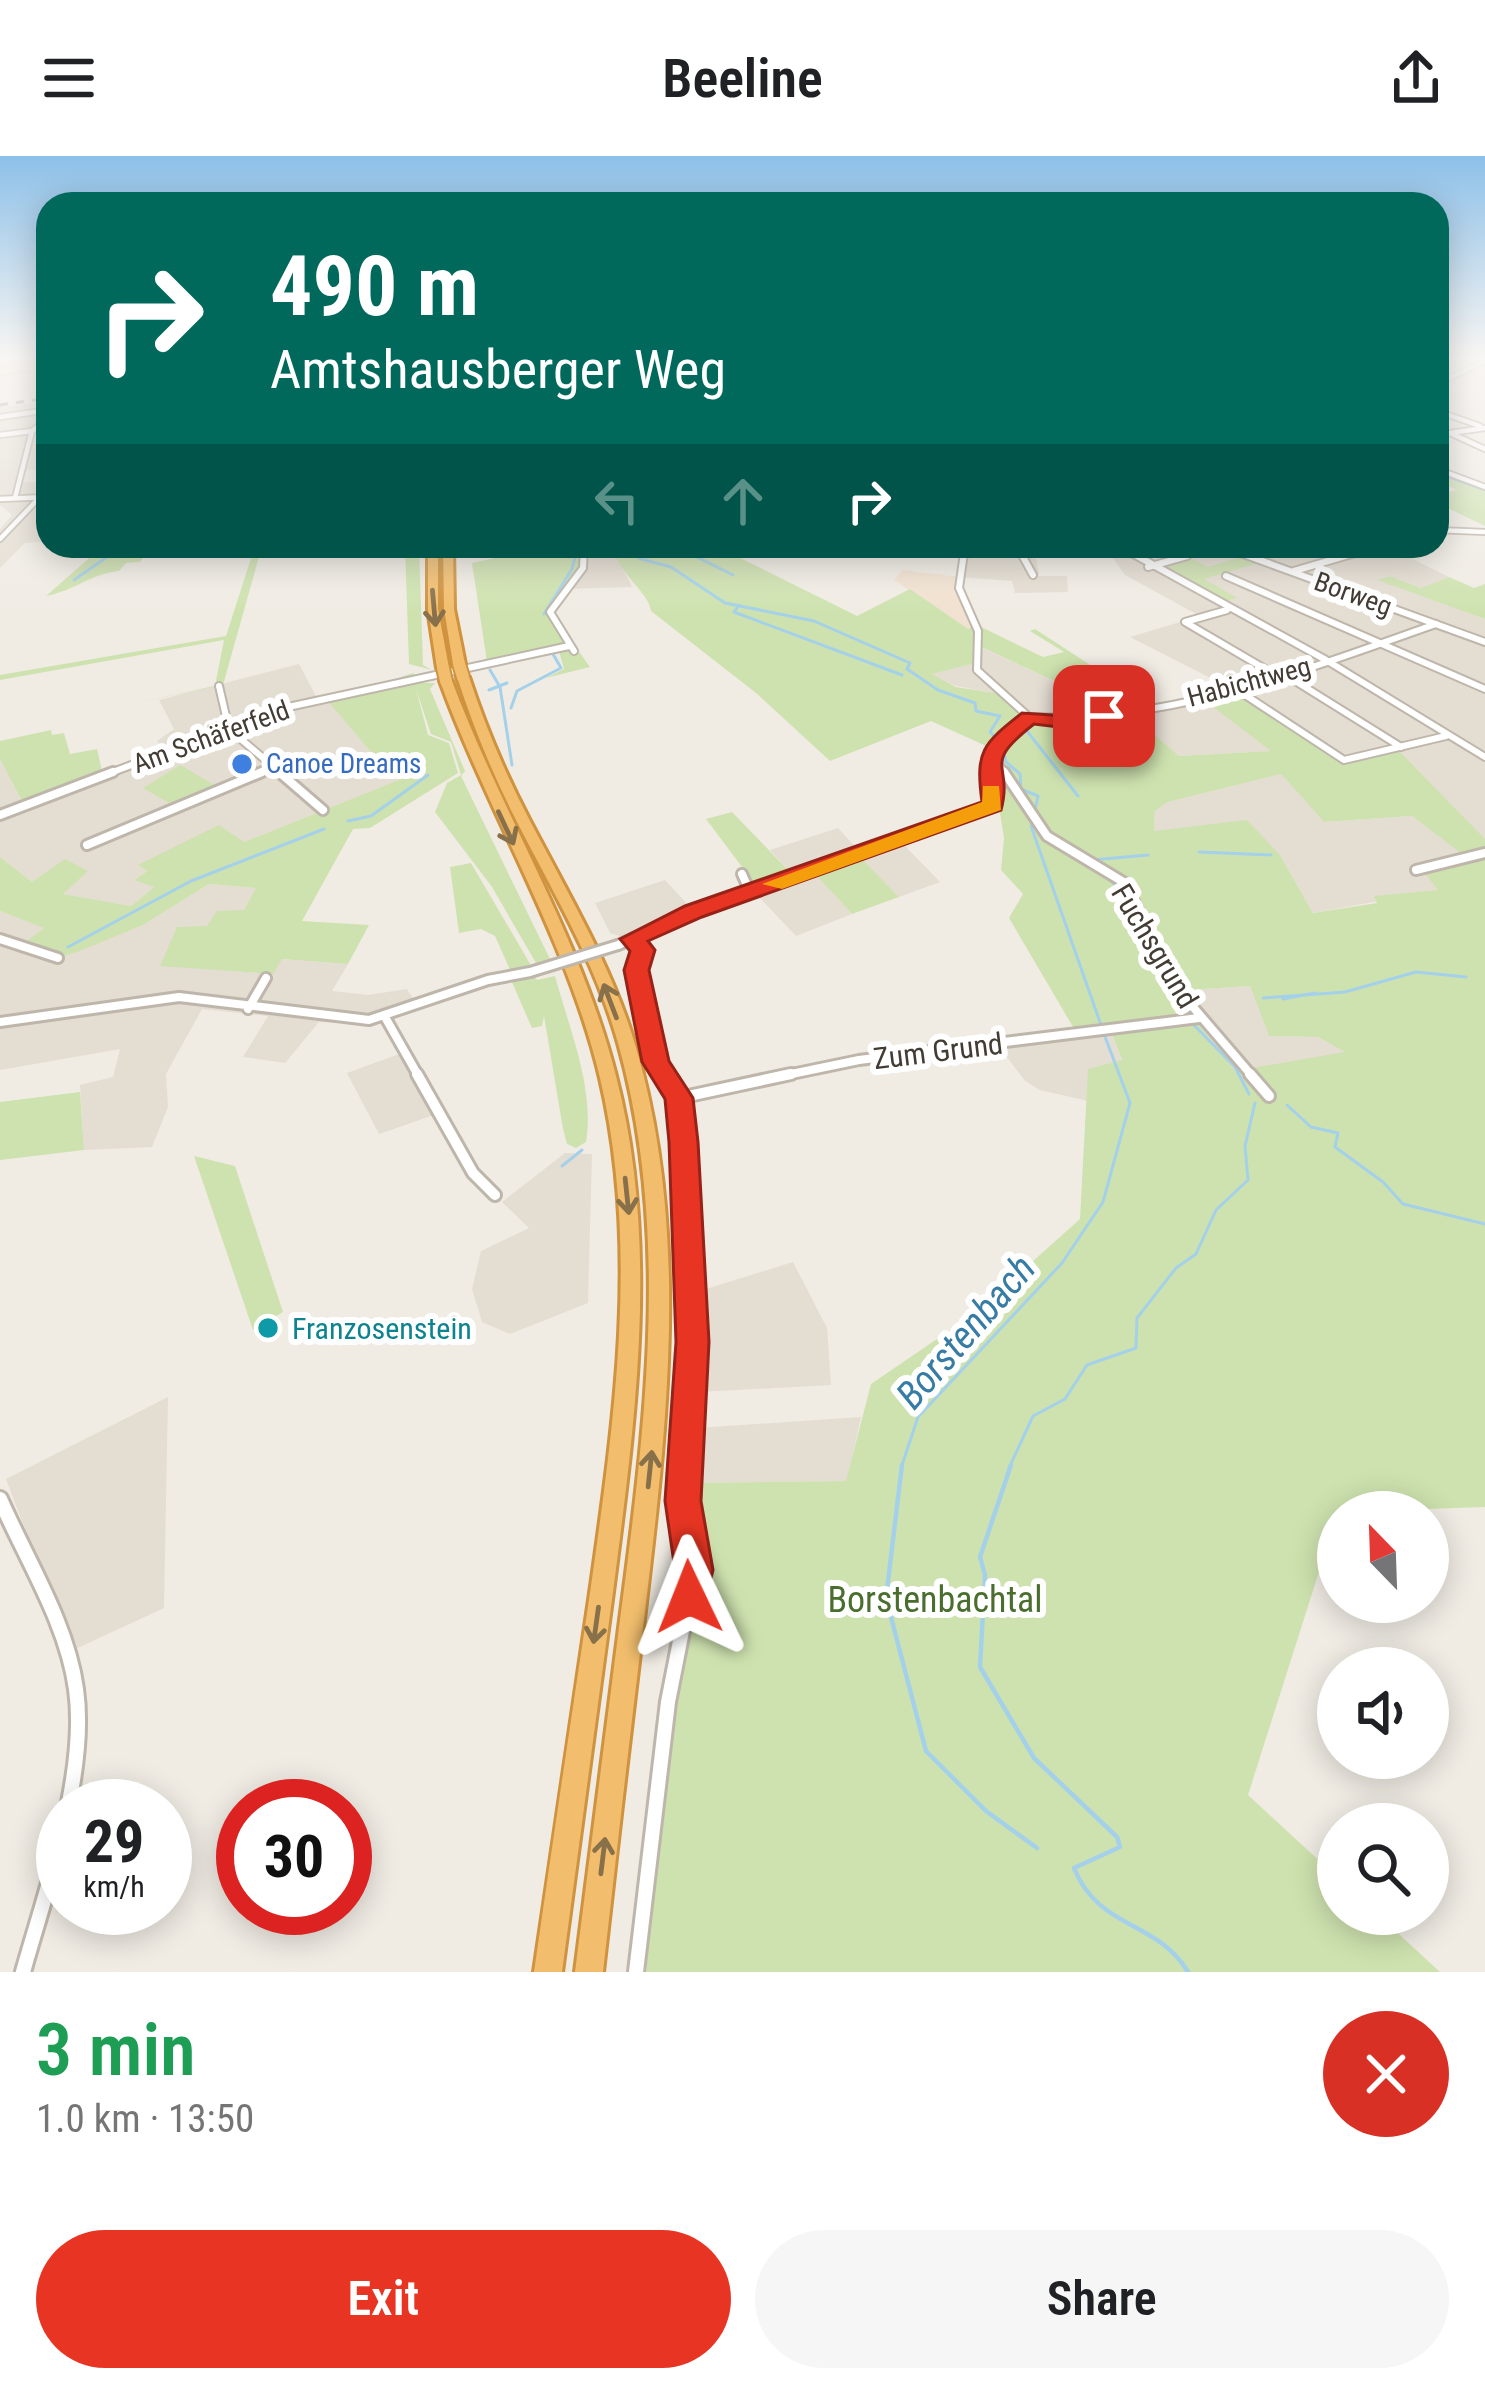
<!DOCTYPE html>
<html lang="en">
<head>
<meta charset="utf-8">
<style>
  :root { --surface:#fff; --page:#f6f6f6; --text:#202124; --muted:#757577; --accent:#e83523 }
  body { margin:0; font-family:"Roboto Condensed",sans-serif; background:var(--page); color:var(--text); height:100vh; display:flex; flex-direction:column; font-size:45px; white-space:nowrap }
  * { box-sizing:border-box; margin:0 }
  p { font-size:39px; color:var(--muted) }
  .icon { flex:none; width:66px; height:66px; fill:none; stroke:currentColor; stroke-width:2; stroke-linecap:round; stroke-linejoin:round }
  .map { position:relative; height:1816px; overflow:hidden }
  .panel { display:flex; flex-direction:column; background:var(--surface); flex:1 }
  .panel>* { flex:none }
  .guide { position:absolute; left:36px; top:36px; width:1413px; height:366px; border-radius:36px; box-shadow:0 6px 30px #0003; background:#00695c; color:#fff; overflow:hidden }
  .needle { width:78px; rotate:337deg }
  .controls { position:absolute; left:1317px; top:1335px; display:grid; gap:24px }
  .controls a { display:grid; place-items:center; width:132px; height:132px; border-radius:50%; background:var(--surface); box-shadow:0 6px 30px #0003; font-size:60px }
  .speed { position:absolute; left:36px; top:1623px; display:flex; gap:24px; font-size:60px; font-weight:700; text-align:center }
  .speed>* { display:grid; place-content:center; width:156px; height:156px; border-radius:50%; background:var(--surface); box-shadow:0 6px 30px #0003; line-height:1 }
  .speed small { font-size:30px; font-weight:400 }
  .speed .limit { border:18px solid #d22; background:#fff; color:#111 }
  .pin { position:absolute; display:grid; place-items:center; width:102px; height:102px; color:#fff; margin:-51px; border-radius:24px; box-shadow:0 6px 18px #0006 }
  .me { position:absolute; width:132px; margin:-66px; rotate:358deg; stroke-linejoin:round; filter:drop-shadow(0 0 9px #0008) }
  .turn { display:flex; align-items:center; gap:42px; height:252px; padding:0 36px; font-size:54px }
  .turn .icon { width:156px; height:156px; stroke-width:2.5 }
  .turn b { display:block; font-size:84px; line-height:102px }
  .lanes { display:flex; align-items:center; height:114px; padding:0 36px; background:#0003; justify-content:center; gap:60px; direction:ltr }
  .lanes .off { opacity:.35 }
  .round { display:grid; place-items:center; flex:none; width:126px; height:126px; border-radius:63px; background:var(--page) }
  .overview { display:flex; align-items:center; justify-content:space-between; height:204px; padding:0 36px }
  h1 { font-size:72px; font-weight:600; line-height:90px; color:#1e9e55 }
  .button { display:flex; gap:24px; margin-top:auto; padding:24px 36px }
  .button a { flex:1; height:138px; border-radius:72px; background:var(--accent); color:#fff; font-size:48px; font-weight:600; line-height:138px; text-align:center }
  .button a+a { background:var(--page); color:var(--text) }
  header { display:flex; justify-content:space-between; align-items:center; height:156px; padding:0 36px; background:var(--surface); font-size:54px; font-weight:600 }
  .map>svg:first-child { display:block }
</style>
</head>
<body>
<header><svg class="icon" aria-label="menu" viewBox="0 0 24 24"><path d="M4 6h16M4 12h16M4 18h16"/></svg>Beeline<svg class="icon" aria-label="share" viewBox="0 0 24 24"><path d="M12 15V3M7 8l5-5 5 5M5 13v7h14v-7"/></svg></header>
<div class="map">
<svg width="1485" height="1816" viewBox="0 0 1485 1816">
  <rect width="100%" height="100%" fill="#f0ece4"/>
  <g fill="#e4ddd2">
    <polygon points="48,246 48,265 35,277 48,277 48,313 24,314 21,326 48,326 48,385 25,387 0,412 0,373 12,359 0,349 0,251"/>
    <polygon points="582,390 619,390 630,399 617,400 632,431 564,433"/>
    <polygon points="964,390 1034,390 1039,420 1067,420 1068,436 1015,437 1012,425 960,421"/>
    <polygon points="1085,390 1386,390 1449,421 1421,432 1390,420 1379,424 1485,463 1485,683 1343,605 1234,534 1130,481 1200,460 1125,419 1111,399 1091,399"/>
    <polygon points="976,489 1078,536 1104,561 1068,568 1025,562 995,537 956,530 930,518 975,507"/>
    <polygon points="299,508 317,542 325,540 370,595 405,622 244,686 139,710 148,714 135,723 155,730 131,750 62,738 32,726 0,701 0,603 22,647 163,596 157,585 174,573 159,544"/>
    <polygon points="1200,541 1273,595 1179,600 1128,557"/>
    <polygon points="1281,618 1324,666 1412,660 1472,705 1425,716 1440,734 1313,757 1280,699 1154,676 1155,655 1168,646"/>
    <polygon points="838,672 859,695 792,718 770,694"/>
    <polygon points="903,688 940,726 899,741 863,704"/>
    <polygon points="817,720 852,758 796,780 757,739"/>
    <polygon points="665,724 691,752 623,781 610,777 595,747"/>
    <polygon points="209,728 257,732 244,754 207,770 161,809 272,818 281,803 348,808 332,835 368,839 407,833 419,852 381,867 319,866 285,907 243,901 268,860 202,853 166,918 168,951 152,991 84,994 80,929 113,921 120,893 0,914 0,755 45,772 24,788 63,800 143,769"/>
    <polygon points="1250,830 1269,880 1318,881 1347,897 1234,916 1172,835"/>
    <polygon points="1110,873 1122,905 1089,913 1088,945 1040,934 1025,925 995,885"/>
    <polygon points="399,898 434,959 379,978 347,917"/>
    <polygon points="565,997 592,998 588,1147 510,1178 482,1166 472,1133 481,1095 529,1072 502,1046"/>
    <polygon points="793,1106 827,1172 831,1229 699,1236 703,1134"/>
    <polygon points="168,1241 164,1452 71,1495 6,1323"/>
    <polygon points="861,1261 847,1325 688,1327 697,1272"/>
  </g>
  <polygon fill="#f1e1d0" points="902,414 960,421 977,469 968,473 894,424"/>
  <g fill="#cee2af" fill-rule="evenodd">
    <polygon points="1437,314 1485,331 1485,370 1437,347 1437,338 1457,334 1437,325"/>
    <path d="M103 390H151L140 406 126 407 119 415C90 418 74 435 46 440Z"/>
    <polygon points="255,390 262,390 223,529 135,547 215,530 224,484 0,524 0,519 226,480"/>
    <polygon points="405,390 419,390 423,509 432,514 409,508"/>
    <polygon points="547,390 582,390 582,411 554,460 590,511 546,522 564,513 559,495 487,506 472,407"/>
    <path d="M619 390H716L857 460 910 433 968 473 977 469 1043 501 1064 496 1030 475 1035 473 1155 551 1129 557 1179 600 1271 595 1200 541 1234 534 1343 605 1398 594 1485 683V1351L1338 1356 1248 1639 1338 1722V1758H1377L1440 1816H646L662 1609 696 1454 698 1421 688 1327 846 1325 871 1228 975 1157 1080 1063 1088 913 1122 904 1110 873 1076 876 1009 762 1023 738 1001 714 1004 682 990 597 984 589 931 565 830 605 756 537 651 455C649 438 623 420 616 400L629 399ZM977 489 1078 536 1103 560 1068 568 1025 562 995 537 956 531 932 518 975 507ZM1281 618 1324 666 1412 660 1471 705 1424 716 1438 734 1374 740 1377 747 1313 757 1280 699 1247 664 1154 675 1155 655 1168 646ZM1250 830 1269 880 1318 881 1345 896 1235 915 1173 835Z"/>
    <polygon points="1244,400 1262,406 1204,423 1237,442 1219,447 1156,413 1191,402 1208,411"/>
    <polygon points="1390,420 1421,432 1449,421 1474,432 1485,428 1485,463 1377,424"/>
    <polygon points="413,517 422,527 435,527 430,533 465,615 461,620 550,803 536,807 492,731 435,656 447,627 461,619 451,586 431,578 416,533 428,579 449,587 458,617 370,672 353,673 302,765 369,769 348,808 282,803 273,818 160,810 177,771 207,770 217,755 244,754 256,732 209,728 143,769 77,796 63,800 23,788 44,772 0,755 0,701 32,726 65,703 88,715 63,738 131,750 154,731 134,724 147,715 138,709 219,669 244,686 404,622 370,595 328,545"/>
    <polygon points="51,574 52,579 64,577 70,598 97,593 103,619 23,648 0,603 0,585"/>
    <polygon points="180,609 216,630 169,647 143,632"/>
    <polygon points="732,656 792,718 757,731 706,663"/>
    <polygon points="863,704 899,741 852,758 817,720"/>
    <polygon points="471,707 532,811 511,816 495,780 481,773 459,777 450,711"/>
    <path d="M535 820 537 824 555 820C569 872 595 933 586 986L576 992 567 988 563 973 544 860 542 870 532 872 511 824Z"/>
    <polygon points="80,936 84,994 0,1004 0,946"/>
    <polygon points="194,1000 235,1010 283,1156 253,1174"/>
  </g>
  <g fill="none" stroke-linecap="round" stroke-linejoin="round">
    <g stroke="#a4d1e9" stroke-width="3">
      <polyline points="1446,320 1485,334"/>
      <polyline points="622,390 641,403 671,411 725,447 814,465 910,507 907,513 938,534 975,547 976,555 1000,560 990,576 996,582"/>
      <polyline points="692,390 695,400 733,419"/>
      <polyline points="74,424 114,396"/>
      <polyline points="739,449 734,456 902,519"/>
      <polyline points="544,458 572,413 578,390"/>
      <polyline points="490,514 500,531 512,609"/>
      <polyline points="489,534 507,527"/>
      <polyline points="511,552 517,535 561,512 553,498"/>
      <polyline points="1023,570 1078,640"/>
      <polyline points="1002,588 1006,606 1020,618 1021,633 1038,640 1035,654"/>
      <polyline points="348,665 371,660 428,619"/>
      <polyline points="1031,670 1101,869"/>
      <polyline points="1046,672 1061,685"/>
      <polyline points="1199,696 1271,699"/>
      <polyline points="1092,704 1148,699"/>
      <polyline points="1108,721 1128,744 1185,858"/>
      <polyline points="68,791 191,725 324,673"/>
      <polyline points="1263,842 1345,836 1416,816 1466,821"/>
      <polyline points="1283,843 1315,837"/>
      <polyline points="1191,866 1235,911 1249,938"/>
      <polyline points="1287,949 1311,971 1338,977 1335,991 1383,1026 1403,1048 1485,1068"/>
      <polyline points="562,1010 582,994"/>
      <polyline points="901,1312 918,1261 1062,1107 1103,1046 1130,947 1104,878"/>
      <polyline points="1009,1312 1033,1260 1065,1243 1087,1209 1136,1192 1137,1162 1176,1112 1196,1098 1216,1054 1248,1024 1245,990 1255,947"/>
    </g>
    <g stroke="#a4d1e9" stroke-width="4.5">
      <polyline points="902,1309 886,1442 926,1595 986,1655 1037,1692"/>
      <path d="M1011 1309 980 1401 985 1419 980 1511 1034 1602 1117 1681 1120 1691 1074 1712C1099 1774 1157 1764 1188 1816"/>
    </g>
    <defs>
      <g id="street-far4">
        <polyline points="1437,228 1485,205"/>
        <polyline points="1437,255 1480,270"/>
        <polyline points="0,261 35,256"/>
        <polyline points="1485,272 1450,277 1485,293"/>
        <polyline points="0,279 32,275"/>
        <polyline points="1437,313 1485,331"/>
        <polyline points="15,342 32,275 48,263"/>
        <polyline points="0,343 48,341"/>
        <polyline points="1437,374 1485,376"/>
        <polyline points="0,383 40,341"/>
      </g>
      <g id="street-far3">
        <polyline points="965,390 959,432 978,475 977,514 1029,561"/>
        <polyline points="1017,390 1033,419"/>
        <polyline points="1119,390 1326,504 1485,601"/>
        <polyline points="1221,390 1485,486"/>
        <polyline points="1148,411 1187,400"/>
        <polyline points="1294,415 1379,390"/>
        <polyline points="1226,420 1485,533"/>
        <polyline points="1227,454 1185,466 1277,520"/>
        <polyline points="574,495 550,456 583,412 584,390"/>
        <polyline points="1284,518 1401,591"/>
        <polyline points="219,530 229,573 283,619"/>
        <polyline points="1236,533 1344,604 1446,580"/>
        <path d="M1029 561C1171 567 1304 514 1436 468"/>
        <polyline points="990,595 1006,619"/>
        <polyline points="105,619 279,553 569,490"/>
        <polyline points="255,619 274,611"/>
        <polyline points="991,619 990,595 1029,561"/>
      </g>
      <g id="street-far2">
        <polyline points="279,616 323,654"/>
        <polyline points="1004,616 1047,680 1125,727 1175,830 1253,921"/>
        <polyline points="0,659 113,616"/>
        <polyline points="87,689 262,616"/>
        <polyline points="1416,714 1485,697"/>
        <polyline points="742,718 750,736"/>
        <polyline points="0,783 58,802"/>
        <path d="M632 783 643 794C633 829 645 891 665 921"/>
        <polyline points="618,789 694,756 993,649 991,616"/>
        <polyline points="248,853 266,822"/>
        <polyline points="385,861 419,921"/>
        <polyline points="0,866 179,841 369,864 488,824 530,816"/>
        <polyline points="777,921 859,904 1199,862"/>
      </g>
      <g id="street-far1">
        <polyline points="417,918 473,1017 495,1039"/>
        <polyline points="663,918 679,942 683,986 693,1187 685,1312"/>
        <polyline points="1250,918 1269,940"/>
        <polyline points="679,942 791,918"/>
      </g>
      <g id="street">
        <path d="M0 1343C26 1403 67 1467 76 1533 88 1618 46 1734 23 1816"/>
        <polyline points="636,1816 668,1546 694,1414 683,1345 685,1309"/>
      </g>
      <polyline id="secondary" points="0,215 48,208"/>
      <g id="highway">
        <polygon points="428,390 438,390 438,453 449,512 443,515 437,512 428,453"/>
        <polygon points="443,390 453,390 454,453 465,508 459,511 453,508 444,453"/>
        <path d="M459 519 469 521C485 570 505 617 529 663 567 736 610 807 634 885 692 1075 666 1279 643 1472 629 1587 616 1701 603 1816H575C590 1699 605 1581 620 1464 645 1274 671 1075 618 887 596 808 553 736 516 664 492 617 473 570 457 521Z"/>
        <path d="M446 521 452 525C502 658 581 782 616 920 660 1089 635 1266 613 1436 596 1563 579 1689 562 1816H534C552 1690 571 1564 590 1437 614 1267 640 1092 600 922 568 786 488 657 440 525Z"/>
      </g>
    </defs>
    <use href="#street-far4" stroke="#beb6aa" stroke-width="8"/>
    <use href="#street-far3" stroke="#beb6aa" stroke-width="10"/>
    <use href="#street-far2" stroke="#beb6aa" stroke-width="14"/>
    <use href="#street-far1" stroke="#beb6aa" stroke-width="16"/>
    <use href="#street" stroke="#beb6aa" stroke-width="20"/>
    <use href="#secondary" stroke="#cdbb96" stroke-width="10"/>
    <use href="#highway" stroke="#cf923f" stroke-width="6"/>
    <use href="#street-far4" stroke="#fff" stroke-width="4.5"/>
    <use href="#street-far3" stroke="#fff" stroke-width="6"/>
    <use href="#street-far2" stroke="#fff" stroke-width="8"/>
    <use href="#street-far1" stroke="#fff" stroke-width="10"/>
    <use href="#street" stroke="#fff" stroke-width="14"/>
    <use href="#secondary" stroke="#faeac4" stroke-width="8"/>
    <use href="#highway" fill="#f2be6d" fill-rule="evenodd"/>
    <polyline stroke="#939393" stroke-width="3" stroke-dasharray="8 8" stroke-linecap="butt" points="0,249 48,242"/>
    <defs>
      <polyline id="street-bridge" points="530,816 618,789"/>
      <g id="highway-bridge">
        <polyline points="459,508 463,521"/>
        <polyline points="443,512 446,525"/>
      </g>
    </defs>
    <use href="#street-bridge" stroke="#beb6aa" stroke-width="14" stroke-linecap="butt"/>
    <use href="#highway-bridge" stroke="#cf923f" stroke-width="16" stroke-linecap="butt"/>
    <use href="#street-bridge" stroke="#fff" stroke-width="8"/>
    <use href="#highway-bridge" stroke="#f2be6d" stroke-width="12"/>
  </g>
  <defs><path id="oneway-shaft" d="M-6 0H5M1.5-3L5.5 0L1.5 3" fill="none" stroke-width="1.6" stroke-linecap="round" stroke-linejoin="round" transform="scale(3)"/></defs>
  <g stroke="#88704b">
    <use href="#oneway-shaft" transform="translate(434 452) rotate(85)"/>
    <use href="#oneway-shaft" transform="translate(506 672) rotate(65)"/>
    <use href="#oneway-shaft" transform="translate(610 845) rotate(-111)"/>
    <use href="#oneway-shaft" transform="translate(627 1040) rotate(84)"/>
    <use href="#oneway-shaft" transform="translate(650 1313) rotate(-84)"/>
    <use href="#oneway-shaft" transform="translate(596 1469) rotate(98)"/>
    <use href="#oneway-shaft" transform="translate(603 1700) rotate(-83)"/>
  </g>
  <linearGradient id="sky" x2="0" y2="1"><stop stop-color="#8dc0e8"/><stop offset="0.44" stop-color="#f8f6f3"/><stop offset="1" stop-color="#f8f6f3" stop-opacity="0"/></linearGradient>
  <rect width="1485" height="458" fill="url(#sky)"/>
  <path fill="#e83523" stroke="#972217" stroke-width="3" d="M1104 553 1114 560 1111 564 1067 572 1034 568C979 611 1014 606 1001 654L702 761 648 785 655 794 649 814 669 905 693 942 698 986 709 1186 701 1345 713 1414 703 1454 689 1459 676 1454 670 1441 675 1414 665 1345 676 1186 669 986 665 943 642 906 624 814 630 795 620 783 685 750 982 646C975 594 983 588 1022 557L1067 560Z"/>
  <polygon fill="#f59e0b" points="983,630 999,630 1001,654 782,733 762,728 982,646"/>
  <circle fill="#3f7fe0" stroke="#fff" stroke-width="4.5" cx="242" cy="608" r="12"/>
  <circle fill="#0f9aa8" stroke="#fff" stroke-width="4.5" cx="268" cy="1172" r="12"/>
  <g text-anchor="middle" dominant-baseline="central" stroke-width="12" stroke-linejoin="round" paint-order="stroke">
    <g font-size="27" fill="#423c34" stroke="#fff">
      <text transform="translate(1353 438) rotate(20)">Borweg</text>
      <text transform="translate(1249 526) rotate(-15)">Habichtweg</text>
      <text transform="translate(211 581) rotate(-20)">Am Schäferfeld</text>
    </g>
    <g font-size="27" fill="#366cbe" stroke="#fff" text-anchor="start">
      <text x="266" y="608">Canoe Dreams</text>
    </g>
    <g font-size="30" fill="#423c34" stroke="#fff">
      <text transform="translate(1155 790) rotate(59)">Fuchsgrund</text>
      <text transform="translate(938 895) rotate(-7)">Zum Grund</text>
    </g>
    <g font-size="30" fill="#0d838f" stroke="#fff" text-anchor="start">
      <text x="292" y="1172">Franzosenstein</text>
    </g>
    <g font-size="36" fill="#496e2d" stroke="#fff">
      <text x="935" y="1444">Borstenbachtal</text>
    </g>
    <g font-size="39" font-style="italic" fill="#377ca4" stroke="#fff">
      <text transform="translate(966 1176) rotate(-49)">Borstenbach</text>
    </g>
  </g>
</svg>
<div class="controls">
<a><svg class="needle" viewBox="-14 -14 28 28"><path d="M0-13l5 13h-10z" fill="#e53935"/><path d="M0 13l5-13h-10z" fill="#757577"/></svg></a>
<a><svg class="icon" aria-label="sound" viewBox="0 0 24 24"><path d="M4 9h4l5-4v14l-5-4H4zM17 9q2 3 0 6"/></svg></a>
<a><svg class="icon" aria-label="search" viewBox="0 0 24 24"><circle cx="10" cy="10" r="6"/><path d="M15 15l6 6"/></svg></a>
</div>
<div class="speed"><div>29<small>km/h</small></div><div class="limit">30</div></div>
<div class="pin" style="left:1104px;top:560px;background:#d93025"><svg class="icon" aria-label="arrive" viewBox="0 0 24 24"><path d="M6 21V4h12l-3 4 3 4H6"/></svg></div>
<svg class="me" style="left:689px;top:1441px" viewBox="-20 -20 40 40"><path d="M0-17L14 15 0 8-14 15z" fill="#e83523" stroke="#fff" stroke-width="4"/></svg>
<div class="guide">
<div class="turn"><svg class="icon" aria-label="right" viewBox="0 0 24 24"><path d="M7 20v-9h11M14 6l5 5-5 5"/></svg><div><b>490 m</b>Amtshausberger Weg</div></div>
<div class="lanes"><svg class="icon off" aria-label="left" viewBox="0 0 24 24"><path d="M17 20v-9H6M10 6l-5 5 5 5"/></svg><svg class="icon off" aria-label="ahead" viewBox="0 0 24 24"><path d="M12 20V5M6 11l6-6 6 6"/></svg><svg class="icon" aria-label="right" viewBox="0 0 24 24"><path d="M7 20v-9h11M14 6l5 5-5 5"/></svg></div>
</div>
</div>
<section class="panel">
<div class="overview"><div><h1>3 min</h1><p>1.0 km · 13:50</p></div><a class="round" style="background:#d93025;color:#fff"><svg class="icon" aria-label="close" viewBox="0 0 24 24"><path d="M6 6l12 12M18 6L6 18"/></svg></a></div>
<div class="button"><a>Exit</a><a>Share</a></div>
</section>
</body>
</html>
